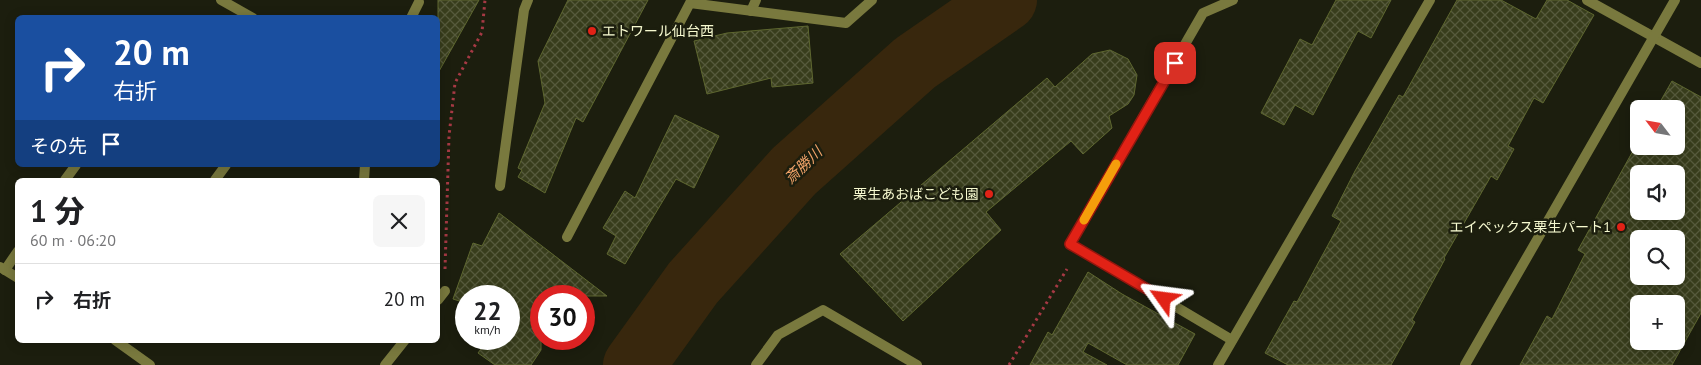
<!DOCTYPE html>
<html lang="ja">
<head>
<meta charset="utf-8">
<style>
  :root { --surface:#fff; --page:#f6f6f6; --text:#202124; --muted:#757577; --line:#e0e0e0 }
  body { margin:0; font-family:"PT Sans","Noto Sans JP",sans-serif; background:var(--page); color:var(--text); height:100vh; display:flex; flex-direction:column; font-size:19px; white-space:nowrap }
  * { box-sizing:border-box; margin:0 }
  p { font-size:16px; color:var(--muted) }
  .icon { flex:none; width:28px; height:28px; fill:none; stroke:currentColor; stroke-width:2; stroke-linecap:round; stroke-linejoin:round }
  .map { position:relative; flex:1; overflow:hidden }
  .details { position:absolute; left:15px; top:178px; width:425px; height:165px; display:flex; flex-direction:column; background:var(--surface); border-radius:8px; box-shadow:0 2px 12px #0003 }
  .details>* { flex:none }
  .guide { position:absolute; left:15px; top:15px; width:425px; height:152px; border-radius:8px; box-shadow:0 2px 12px #0003; background:#1a4fa0; color:#fff; overflow:hidden }
  .needle { width:32px; rotate:301deg }
  .buttons { position:absolute; left:1630px; top:100px; display:grid; gap:10px }
  .buttons a { display:grid; place-items:center; width:55px; height:55px; border-radius:8px; background:var(--surface); box-shadow:0 2px 12px #0003; font-size:25px }
  .speed { position:absolute; left:455px; top:285px; display:flex; gap:10px; font-size:25px; font-weight:700; text-align:center }
  .speed>* { display:grid; place-content:center; width:65px; height:65px; border-radius:50%; background:var(--surface); box-shadow:0 2px 12px #0003; line-height:1 }
  .speed small { font-size:12px; font-weight:400 }
  .speed .limit { border:8px solid #d22; background:#fff; color:#111 }
  .pin { position:absolute; display:grid; place-items:center; width:42px; height:42px; color:#fff; margin:-21px; border-radius:10px; box-shadow:0 2px 8px #0006 }
  .me { position:absolute; width:55px; margin:-28px; rotate:301deg; stroke-linejoin:round; filter:drop-shadow(0 0 4px #0008) }
  .turn { display:flex; align-items:center; gap:18px; height:105px; padding:0 15px; font-size:22px }
  .turn .icon { width:65px; height:65px; stroke-width:2.5 }
  .turn b { display:block; font-size:35px; line-height:42px }
  .then { display:flex; align-items:center; height:48px; padding:0 15px; background:#0003; gap:10px; font-size:19px }
  .round { display:grid; place-items:center; flex:none; width:52px; height:52px; border-radius:8px; background:var(--page) }
  .summary { display:flex; align-items:center; justify-content:space-between; height:85px; padding:0 15px }
  h1 { font-size:30px; font-weight:800; line-height:38px }
  ul { padding:0; list-style:none }
  li { display:flex; align-items:center; gap:15px; height:70px; padding:0 15px; border-top:1px solid var(--line) }
  li div { flex:1 }
  li b { display:block; font-size:19px }
  li em { font-style:normal }
  .map>svg:first-child { display:block }
</style>
</head>
<body>
<div class="map">
<svg width="1701" height="365" viewBox="0 0 1701 365">
  <defs>
    <pattern id="building-cross-hatch" width="8" height="8" patternUnits="userSpaceOnUse" patternTransform="scale(1.25)"><rect width="8" height="8" fill="#383d1c"/><path d="M0 0l8 8M0 8l8-8" fill="none" stroke="#565a3c"/></pattern>
  </defs>
  <rect width="100%" height="100%" fill="#1c1e0e"/>
  <g fill="none" stroke-linecap="round" stroke-linejoin="round">
    <polyline stroke="#38270d" stroke-width="62" points="634,365 693,283 794,171 915,63 1006,0"/>
  </g>
  <g fill="url(#building-cross-hatch)" stroke="#5e6730" fill-rule="evenodd">
    <polygon points="438,0 479,0 438,73"/>
    <polygon points="568,0 648,0 583,122 576,118 545,193 518,177 522,170 518,168 545,103 538,61"/>
    <polygon points="1336,0 1391,0 1371,38 1358,31 1313,115 1295,105 1284,125 1261,113 1300,39 1312,45"/>
    <polygon points="1457,0 1501,0 1536,19 1547,0 1567,0 1594,15 1543,103 1534,98 1508,146 1514,149 1497,180 1491,176 1444,258 1445,259 1412,320 1415,322 1391,365 1288,365 1265,353 1294,301 1297,302 1341,221 1332,216 1355,171 1399,95 1403,97"/>
    <polygon points="808,26 813,83 772,87 771,78 707,94 694,41 727,33"/>
    <polygon points="1110,50 1128,59 1137,75 1134,95 1128,104 1109,116 1112,128 1083,154 1071,141 986,212 1001,230 903,321 840,254 1047,78 1055,87 1092,54"/>
    <path d="M1672 81 1701 97V313L1672 365H1520L1547 316 1552 319 1585 254 1578 250 1639 140V146H1676V109H1656ZM1639 174H1676V211H1639ZM1639 239H1676V276H1639ZM1639 304H1676V341H1639Z"/>
    <polygon points="675,115 719,136 694,188 676,179 625,264 607,254 616,236 603,228 625,191 635,198"/>
    <polygon points="499,213 607,296 541,296 541,350 531,365 495,365 478,353 488,339 509,339 509,296 466,296 466,303 453,299 473,243 482,246"/>
    <polygon points="1088,272 1122,294 1195,334 1178,365 1127,365 1088,343 1083,352 1107,365 1030,365 1048,332 1052,335"/>
  </g>
  <g fill="none" stroke-linecap="round" stroke-linejoin="round">
    <g stroke="#a63944" stroke-width="3" stroke-dasharray="2.5 4" stroke-linecap="butt">
      <polyline points="445,269 449,136 455,83 482,32 485,0"/>
      <polyline points="1009,365 1067,269"/>
    </g>
    <g stroke="#79793e" stroke-width="10">
      <polyline points="411,18 419,2"/>
      <polyline points="65,180 76,165"/>
      <polyline points="364,180 365,165"/>
      <polyline points="5,270 18,251"/>
    </g>
    <g stroke="#79793e" stroke-width="10">
      <polyline points="221,0 253,18"/>
      <polyline points="1587,0 1701,63"/>
      <polyline points="751,11 756,0"/>
      <polyline points="215,180 226,165"/>
      <polyline points="500,186 524,10 528,0"/>
      <polyline points="567,237 690,3 846,23 872,0"/>
      <polyline points="0,267 18,278"/>
      <polyline points="438,300 445,291"/>
      <polyline points="115,340 150,365"/>
      <polyline points="1232,340 1070,244 1203,13 1233,0"/>
      <polyline points="385,365 405,340"/>
      <polyline points="756,365 778,335 823,310 917,365"/>
      <polyline points="1218,365 1430,0"/>
    </g>
    <polyline stroke="#79793e" stroke-width="10" points="1465,365 1675,0"/>
  </g>
  <g fill="none" stroke-linecap="round" stroke-linejoin="round">
    <defs>
      <polyline id="route" points="1164,299 1070,244 1175,63"/>
    </defs>
    <use href="#route" stroke="#92160e" stroke-width="12"/>
    <use href="#route" stroke="#e12216" stroke-width="9"/>
    <polyline stroke="#f59e0b" stroke-width="9" points="1084,220 1116,164"/>
  </g>
  <g fill="#e12216" stroke="#1c1e0e" stroke-width="2">
    <circle cx="592" cy="31" r="5"/>
    <circle cx="989" cy="194" r="5"/>
    <circle cx="1621" cy="227" r="5"/>
  </g>
  <g text-anchor="middle" dominant-baseline="central" stroke-width="5" stroke-linejoin="round" paint-order="stroke">
    <g font-size="14" fill="#f7fad0" stroke="#1c1e0e" text-anchor="end">
      <text x="602" y="31" text-anchor="start">エトワール仙台西</text>
      <text x="979" y="194">栗生あおばこども園</text>
      <text x="1611" y="227">エイペックス栗生パート1</text>
    </g>
    <g font-size="15" font-style="italic" fill="#f0a268" stroke="#1c1e0e">
      <text transform="translate(803 165) rotate(-44)">斎勝川</text>
    </g>
  </g>
</svg>
<div class="buttons">
<a><svg class="needle" viewBox="-14 -14 28 28"><path d="M0-13l5 13h-10z" fill="#e53935"/><path d="M0 13l5-13h-10z" fill="#757577"/></svg></a>
<a><svg class="icon" aria-label="sound" viewBox="0 0 24 24"><path d="M4 9h4l5-4v14l-5-4H4zM17 9q2 3 0 6"/></svg></a>
<a><svg class="icon" aria-label="search" viewBox="0 0 24 24"><circle cx="10" cy="10" r="6"/><path d="M15 15l6 6"/></svg></a>
<a>+</a>
</div>
<div class="speed"><div>22<small>km/h</small></div><div class="limit">30</div></div>
<div class="pin" style="left:1175px;top:63px;background:#d93025"><svg class="icon" aria-label="arrive" viewBox="0 0 24 24"><path d="M6 21V4h12l-3 4 3 4H6"/></svg></div>
<svg class="me" style="left:1164px;top:299px" viewBox="-20 -20 40 40"><path d="M0-17L14 15 0 8-14 15z" fill="#e12216" stroke="#fff" stroke-width="4"/></svg>
<div class="guide">
<div class="turn"><svg class="icon" aria-label="right" viewBox="0 0 24 24"><path d="M7 20v-9h11M14 6l5 5-5 5"/></svg><div><b>20 m</b>右折</div></div>
<div class="then">その先<svg class="icon" aria-label="arrive" viewBox="0 0 24 24"><path d="M6 21V4h12l-3 4 3 4H6"/></svg></div>
</div>
<section class="details">
<div class="summary"><div><h1>1 分</h1><p>60 m · 06:20</p></div><a class="round"><svg class="icon" aria-label="close" viewBox="0 0 24 24"><path d="M6 6l12 12M18 6L6 18"/></svg></a></div>
<ul>
<li><svg class="icon" aria-label="right" viewBox="0 0 24 24"><path d="M7 20v-9h11M14 6l5 5-5 5"/></svg><div><b>右折</b></div><em>20 m</em></li>
</ul>
</section>
</div>
</body>
</html>
